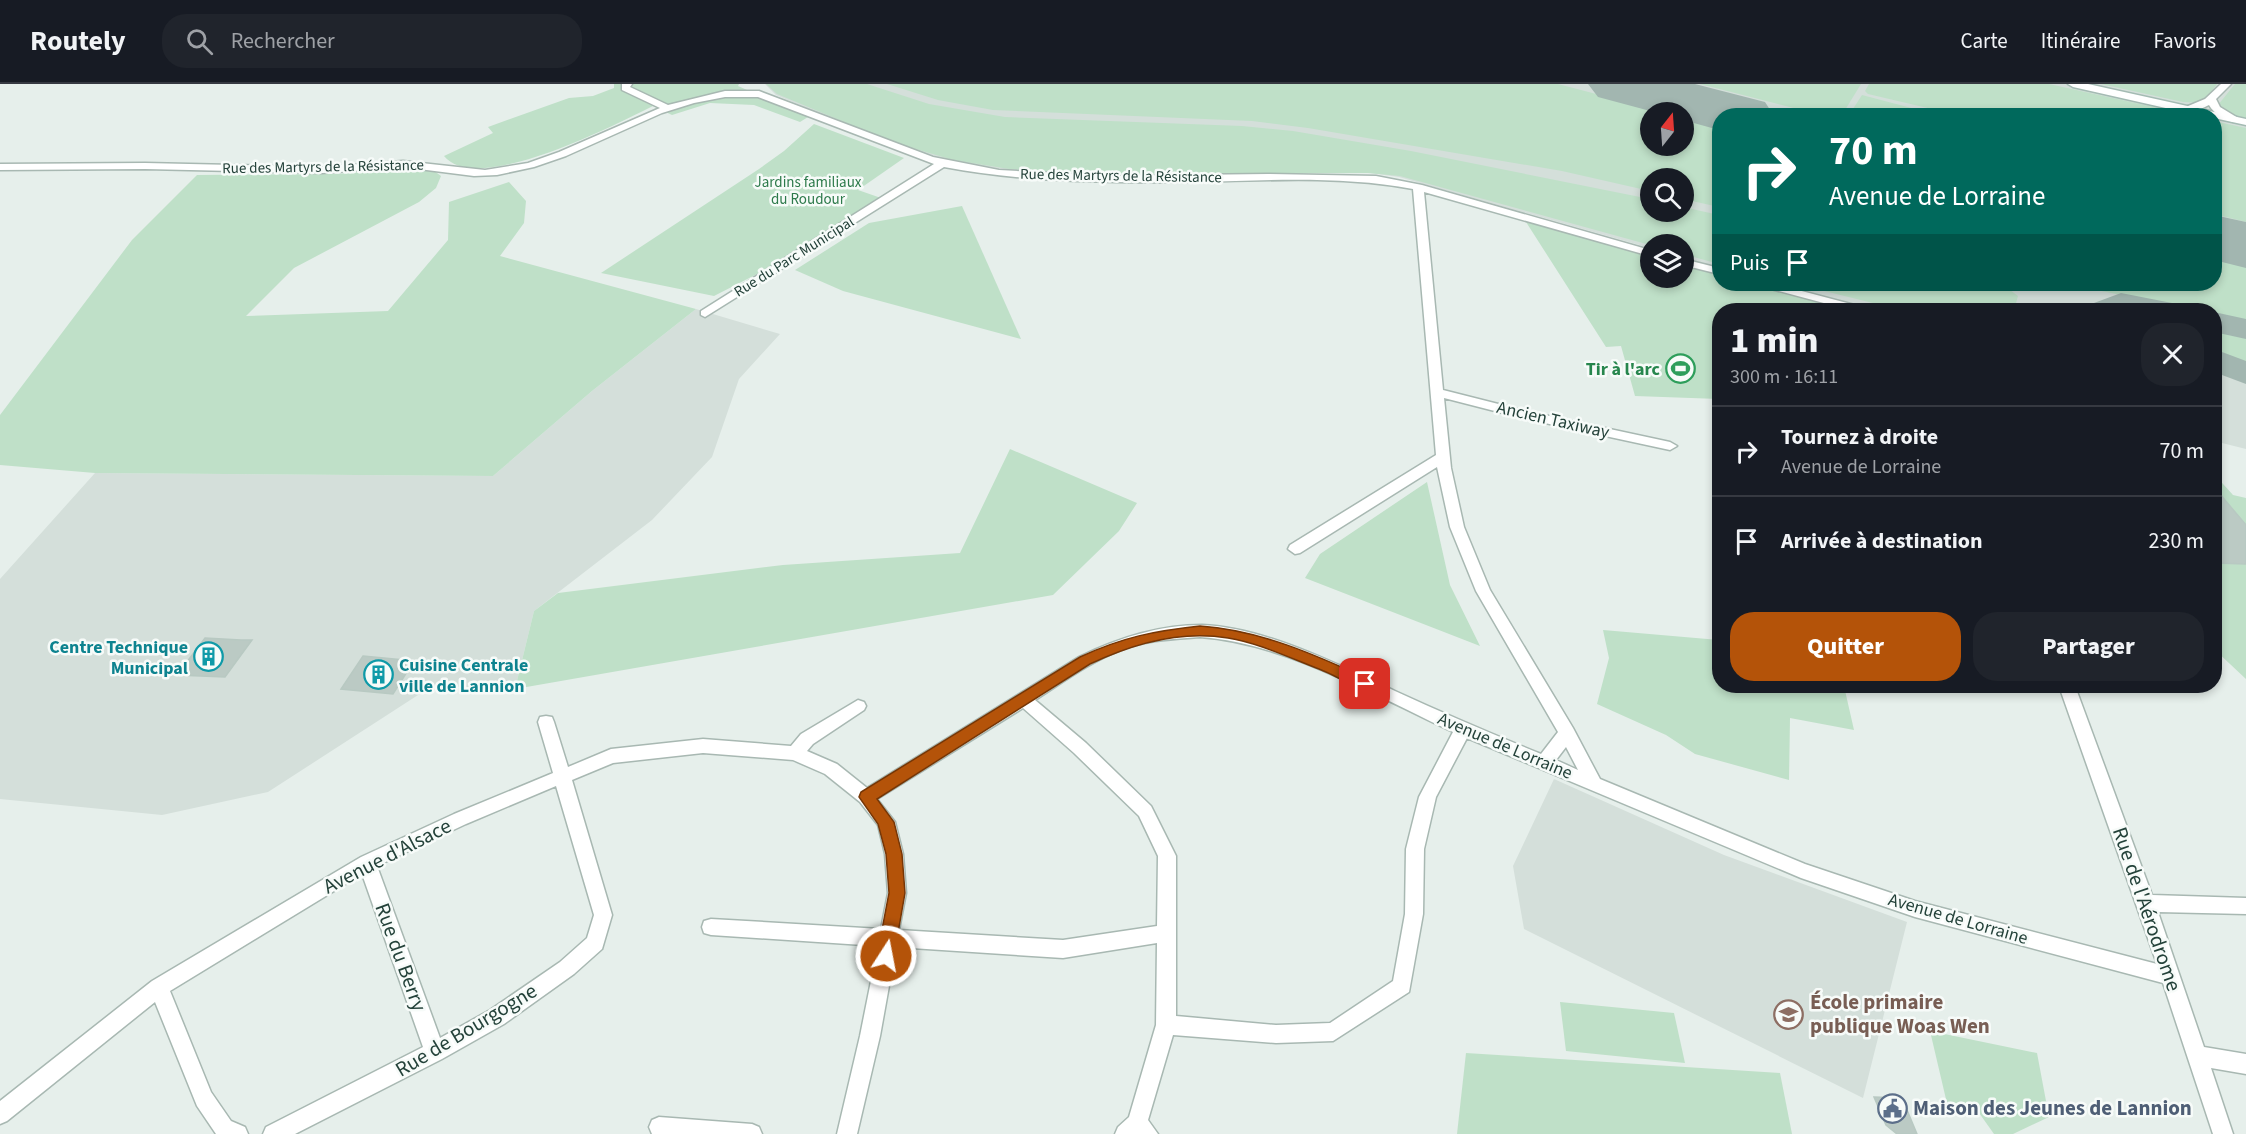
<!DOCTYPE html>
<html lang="fr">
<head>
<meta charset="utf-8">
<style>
  :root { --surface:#171b24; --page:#20242c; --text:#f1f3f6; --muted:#9ea1a6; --line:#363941; --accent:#b45309 }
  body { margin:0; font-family:"Source Sans 3",sans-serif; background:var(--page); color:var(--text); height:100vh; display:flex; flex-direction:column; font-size:22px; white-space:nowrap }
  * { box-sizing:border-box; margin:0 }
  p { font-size:20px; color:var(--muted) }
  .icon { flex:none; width:33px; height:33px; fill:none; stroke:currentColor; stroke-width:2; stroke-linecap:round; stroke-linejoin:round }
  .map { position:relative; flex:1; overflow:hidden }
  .sheet { position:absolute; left:1712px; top:219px; width:510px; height:390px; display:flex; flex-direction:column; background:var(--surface); border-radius:24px; box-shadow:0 3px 9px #0003 }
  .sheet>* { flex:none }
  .top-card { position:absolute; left:1712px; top:24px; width:510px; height:183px; border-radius:24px; box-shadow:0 3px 9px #0003; background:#00695c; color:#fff; overflow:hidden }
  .needle { width:39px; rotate:17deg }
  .controls { position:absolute; left:1640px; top:18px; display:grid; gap:12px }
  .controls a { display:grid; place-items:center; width:54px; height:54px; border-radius:50%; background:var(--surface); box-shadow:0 3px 9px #0003; font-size:30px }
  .pin { position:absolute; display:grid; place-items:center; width:51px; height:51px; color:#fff; margin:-26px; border-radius:12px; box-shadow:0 3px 9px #0006 }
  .me { position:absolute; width:66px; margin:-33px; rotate:11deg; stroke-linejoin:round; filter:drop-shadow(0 0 4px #0008) }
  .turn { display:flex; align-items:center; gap:21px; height:126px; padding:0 18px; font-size:27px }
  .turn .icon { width:78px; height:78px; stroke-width:2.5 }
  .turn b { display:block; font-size:42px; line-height:51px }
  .then { display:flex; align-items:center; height:57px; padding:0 18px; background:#0003; gap:12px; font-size:22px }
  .round { display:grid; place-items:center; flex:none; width:63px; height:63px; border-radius:24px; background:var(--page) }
  .overview { display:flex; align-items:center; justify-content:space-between; height:102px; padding:0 18px }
  h1 { font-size:36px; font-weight:800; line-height:45px }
  .cta { display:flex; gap:12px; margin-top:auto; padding:12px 18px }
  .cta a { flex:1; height:69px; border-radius:24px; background:var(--accent); color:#fff; font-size:24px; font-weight:800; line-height:69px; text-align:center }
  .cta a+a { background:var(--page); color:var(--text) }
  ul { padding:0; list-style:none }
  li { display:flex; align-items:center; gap:18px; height:90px; padding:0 18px; border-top:2px solid var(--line) }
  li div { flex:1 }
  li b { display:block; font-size:22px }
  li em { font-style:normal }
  header { display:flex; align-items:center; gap:36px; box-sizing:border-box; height:84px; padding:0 30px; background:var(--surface); border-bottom:2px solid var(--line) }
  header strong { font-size:28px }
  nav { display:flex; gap:33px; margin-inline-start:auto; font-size:21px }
  .search { width:420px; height:54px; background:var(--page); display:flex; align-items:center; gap:15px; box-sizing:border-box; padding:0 21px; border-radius:24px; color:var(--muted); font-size:22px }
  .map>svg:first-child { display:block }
</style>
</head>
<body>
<header>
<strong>Routely</strong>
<div class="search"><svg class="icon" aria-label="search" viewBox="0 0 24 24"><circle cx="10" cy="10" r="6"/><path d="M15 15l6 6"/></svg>Rechercher</div>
<nav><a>Carte</a><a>Itinéraire</a><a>Favoris</a></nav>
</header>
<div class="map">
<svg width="2246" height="1050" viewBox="0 0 2246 1050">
  <rect width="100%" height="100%" fill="#e6efeb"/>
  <g fill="#d4dfda" fill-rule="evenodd">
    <path d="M765 0H2246V365L2214 357V226H1862L1771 200H2214V32H1719V184L1683 174V160H1650V164L1399 93 1370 89 1091 90 1008 86 952 77 891 59 776 11ZM1650 28H1683V62H1650ZM1650 94H1683V128H1650Z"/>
    <polygon points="696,225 780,250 739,295 712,373 652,436 534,527 515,605 432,602 268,708 162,731 0,715 0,495 95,389 493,392 592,307"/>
    <polygon points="1554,695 1724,771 1907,838 1863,1014 1524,845 1513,782"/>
  </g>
  <g fill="#bfe0c8">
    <path d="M614 0H739L738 2 808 33 800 38 754 21 710 19 672 31 653 22C616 40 477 113 444 72L493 49 488 43 569 14 593 12 614 4Z"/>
    <polygon points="766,0 867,0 929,20 1005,33 1242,42 1293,47 1411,67 1650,115 1650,128 1683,128 1683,123 1719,131 1719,180 1683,170 1683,160 1650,161 1400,92 1368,89 1091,90 1009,85 953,76 892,58 777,10"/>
    <polygon points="887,0 1558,0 1665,28 1650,28 1650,62 1683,62 1683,33 1719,43 1719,123 1683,115 1683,94 1650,94 1650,107 1562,87 1308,44 1252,37 993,26 938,16"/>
    <polygon points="1700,0 1861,0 1842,31 1825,32"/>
    <polygon points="1869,0 2049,0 2190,31 1849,31 1862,11 1934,30 1936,26 1868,10 1865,7"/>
    <polygon points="2101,0 2217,0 2203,19 2183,18"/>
    <polygon points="2235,0 2246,0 2246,34 2233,31 2218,21"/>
    <polygon points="2214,37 2246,44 2246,138 2214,130"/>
    <polygon points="814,40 904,74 858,106 881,114 765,186 714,212 601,189 759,85 784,67"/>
    <polygon points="408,84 433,86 441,92 436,104 419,118 294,184 246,232 388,227 448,156 449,118 509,98 526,117 524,139 500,172 696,225 592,307 493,392 95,389 0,381 0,331 132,156 197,91 336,90"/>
    <polygon points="962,122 1021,255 843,207 795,186 869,139"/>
    <polygon points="1526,138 1650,172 1650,194 1683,194 1683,181 1719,191 1719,200 1750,200 1846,226 1719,226 1719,315 1635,312 1621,262 1606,263"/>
    <polygon points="2214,175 2246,183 2246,238 2214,231 2214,226 2193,226 2068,200 2214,200"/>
    <polygon points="1796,200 2002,200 2018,212 2014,226 1923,226 1889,223"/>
    <polygon points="2219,245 2246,251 2246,280 2214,264 2214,246"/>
    <polygon points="1010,365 1137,419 1119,447 1053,511 515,605 534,527 558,509 783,481 960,469"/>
    <polygon points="2214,390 2233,411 2246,414 2246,595 2214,565"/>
    <polygon points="1427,398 1450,501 1480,562 1305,494 1320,470"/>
    <polygon points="1603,546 1719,556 1719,602 1844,602 1854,646 1790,634 1789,696 1695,670 1666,651 1597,620 1609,574"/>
    <polygon points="1560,918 1674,929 1685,979 1566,967"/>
    <polygon points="1930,947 2037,969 2049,1033 2013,1050 1994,1050 1977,1026 1949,1028"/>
    <polygon points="1466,969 1780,989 1792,1050 1457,1050"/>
  </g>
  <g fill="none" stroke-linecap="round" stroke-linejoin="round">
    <g fill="#a2b6b0" fill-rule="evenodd">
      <polygon points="2121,209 2172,219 2176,226 2090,226 2094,219"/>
      <polygon points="2214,228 2246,235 2246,255 2214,248"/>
      <polygon points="2214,265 2246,277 2246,300 2214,288"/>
    </g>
    <g fill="#a2b6b0" fill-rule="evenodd">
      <polygon points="1588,0 1695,0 1765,18 1774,32 1719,32 1719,46 1683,36 1683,28 1654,28 1598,13"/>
      <polygon points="2214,131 2246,138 2246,184 2214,176"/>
    </g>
  </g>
  <g fill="#bbcac4" stroke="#b8c9c2" stroke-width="1.5">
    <polygon points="2214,403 2246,441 2246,480 2214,479"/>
    <polygon points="205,554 241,556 252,556 225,593 177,591"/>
    <polygon points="363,572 414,577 393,610 341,605"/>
    <polygon points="1874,1013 1902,1014 1917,1050 1897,1050 1886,1041"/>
  </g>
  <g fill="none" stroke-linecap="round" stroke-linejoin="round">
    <defs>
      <g id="minor">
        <path d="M622 0H632L630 3 668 21 725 7H759L933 73 999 86 1106 92 1268 90 1376 92 1422 101 1650 166V172L1424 108 1443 306 1522 326 1670 358 1677 362 1670 366 1522 334 1444 314 1451 384 1464 443 1490 506 1573 644 1600 695 1805 780 1915 817 2157 880 2059 602H2075L2152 811 2246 814V830L2158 828 2204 963 2246 970V990L2211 984 2233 1050H2213L2163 899 1915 833 1801 794 1467 654 1436 713 1424 765 1423 830 1409 908 1333 957 1276 959 1173 951 1148 1036 1158 1050H1115L1118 1043 1129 1033 1156 941 1157 859 1063 874 896 863 880 952 857 1050H837L860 952 878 862 711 851 704 849 702 843 704 837 711 835 881 845 888 809 885 770 878 741 860 718 825 690 793 676 703 669 613 679 572 696 612 831 602 865 574 890 504 940 442 975 295 1050H263L266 1043 423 963 362 790 170 907 211 1008 231 1037 245 1043 248 1050H216L197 1022 155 918 7 1037 0 1040V1017L152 897 361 773 454 730 553 689 538 638 540 633 546 632 552 633 554 638 568 683 611 665 703 655 791 662 801 650 858 616 864 618 866 622 864 626 813 660 807 667 837 680 867 704 1079 573C1118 554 1159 541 1202 541 1264 543 1339 581 1395 607 1443 629 1492 650 1541 670L1558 648 1476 507 1450 443 1437 383 1300 469 1295 470 1288 465 1290 461 1436 371 1413 105C1343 92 1270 96 1199 98 1113 99 1029 99 944 83L705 233 701 231V227L934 80 758 13H725L694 19 662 29 566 72 534 83 497 91 474 92 403 83 322 89 145 85 0 86V80L145 79 322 83 403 77 485 86 528 79 559 68 660 24 622 6ZM1200 553C1286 559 1375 612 1453 648L1419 713 1406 765 1405 830 1393 897 1330 939 1276 941 1176 932V772L1151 722 1086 659 1035 616C1063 598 1091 577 1121 566 1146 556 1174 555 1200 553ZM1023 624 1074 669 1139 732 1158 772 1157 842 1063 856 899 846 906 809 903 770 895 738 877 715ZM1566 663 1578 686 1556 676ZM556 702 594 831 587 854 560 878 490 926 440 954 377 782 466 740Z"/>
        <path d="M2221 0H2231L2216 15 2220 23 2238 34V38C2228 39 2214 30 2209 21 2201 25 2189 31 2181 25L2205 15Z"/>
        <polygon points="1683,175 1719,184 1719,190 1683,181"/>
        <polygon points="1758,200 1775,200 1866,224 1868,226 1850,226 1760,202"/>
        <polygon points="659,1033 752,1040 759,1043 762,1050 652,1050 649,1043 652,1036"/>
      </g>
      <polygon id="secondary" points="2068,0 2088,0 2246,35 2246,41 2214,34 2214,32 2201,32 2073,3"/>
    </defs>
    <use href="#minor" stroke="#a8b8b2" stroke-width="3"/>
    <use href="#secondary" stroke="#a4bbb3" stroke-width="3"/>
    <use href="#minor" fill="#fff" fill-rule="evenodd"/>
    <use href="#secondary" fill="#fff" fill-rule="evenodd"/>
  </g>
  <path fill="#b45309" stroke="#753606" stroke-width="1.5" d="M1200 542C1260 546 1316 571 1370 596L1372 600 1370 604 1365 606C1349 601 1335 591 1319 585 1290 574 1259 559 1228 554 1181 546 1132 560 1090 580L877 715 894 738 902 770 905 809 894 872 892 878 886 880 880 878 877 872 889 809 886 770 878 740 859 713 861 708 1080 573C1123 553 1154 547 1200 542Z"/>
  <defs>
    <symbol id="stadium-ring" viewBox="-11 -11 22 22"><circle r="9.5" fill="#f7fbf9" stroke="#2e9e5b" stroke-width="1.5"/><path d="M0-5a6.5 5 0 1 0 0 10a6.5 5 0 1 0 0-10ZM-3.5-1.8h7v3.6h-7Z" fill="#2e9e5b"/></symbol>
    <symbol id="building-ring" viewBox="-11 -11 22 22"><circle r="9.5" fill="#f7fbf9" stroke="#0f9aa8" stroke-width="1.5"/><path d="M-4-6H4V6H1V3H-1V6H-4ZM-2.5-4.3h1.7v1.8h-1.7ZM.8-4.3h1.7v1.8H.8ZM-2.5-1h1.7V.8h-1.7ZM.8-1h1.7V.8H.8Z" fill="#0f9aa8"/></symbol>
    <symbol id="school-ring" viewBox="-11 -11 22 22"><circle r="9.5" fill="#f7fbf9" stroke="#8d6e63" stroke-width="1.5"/><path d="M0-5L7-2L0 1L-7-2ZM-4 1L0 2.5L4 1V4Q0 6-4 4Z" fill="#8d6e63"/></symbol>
    <symbol id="civic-ring" viewBox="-11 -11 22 22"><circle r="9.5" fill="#f7fbf9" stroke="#5c6f8a" stroke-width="1.5"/><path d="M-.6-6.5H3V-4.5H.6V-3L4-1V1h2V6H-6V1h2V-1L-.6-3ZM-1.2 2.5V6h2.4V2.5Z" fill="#5c6f8a"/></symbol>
  </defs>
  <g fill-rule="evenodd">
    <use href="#stadium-ring" x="1664" y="268" width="33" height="33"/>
    <use href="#building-ring" x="192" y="556" width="33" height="33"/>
    <use href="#building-ring" x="362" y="574" width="33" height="33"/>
    <use href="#school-ring" x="1772" y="914" width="33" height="33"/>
    <use href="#civic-ring" x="1876" y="1008" width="33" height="33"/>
  </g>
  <g text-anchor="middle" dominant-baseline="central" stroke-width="5" stroke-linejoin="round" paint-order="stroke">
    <g font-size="15" fill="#24423a" stroke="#f7fbf9">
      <text transform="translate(323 83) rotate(-1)">Rue des Martyrs de la Résistance</text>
      <text transform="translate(1121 92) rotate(1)">Rue des Martyrs de la Résistance</text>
      <text transform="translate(794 173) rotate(-32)">Rue du Parc Municipal</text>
    </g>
    <g font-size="15" fill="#2d7a4b" stroke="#f7fbf9">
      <text x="808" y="98">Jardins familiaux<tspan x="808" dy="17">du Roudour</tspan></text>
    </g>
    <g font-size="18" font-weight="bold" fill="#27864d" stroke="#f7fbf9" text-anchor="end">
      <text x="1660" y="285">Tir à l'arc</text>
    </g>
    <g font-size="18" fill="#24423a" stroke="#f7fbf9">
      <text transform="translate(1553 336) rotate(13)">Ancien Taxiway</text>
      <text transform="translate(1505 662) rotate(23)">Avenue de Lorraine</text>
      <text transform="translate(1958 835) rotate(16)">Avenue de Lorraine</text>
    </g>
    <g font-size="18" font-weight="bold" fill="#0d838f" stroke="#f7fbf9" text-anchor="end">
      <text x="188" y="563">Centre Technique<tspan x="188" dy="21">Municipal</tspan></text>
      <text x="399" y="581" text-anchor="start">Cuisine Centrale<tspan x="399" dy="21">ville de Lannion</tspan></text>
    </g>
    <g font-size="21" fill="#24423a" stroke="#f7fbf9">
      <text transform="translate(387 772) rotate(-27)">Avenue d'Alsace</text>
      <text transform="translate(2147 825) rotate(71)">Rue de l'Aérodrome</text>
      <text transform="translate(401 873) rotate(70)">Rue du Berry</text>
      <text transform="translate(466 946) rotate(-31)">Rue de Bourgogne</text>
    </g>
    <g font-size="21" font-weight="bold" fill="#785e54" stroke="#f7fbf9" text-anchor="start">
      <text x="1810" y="918">École primaire<tspan x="1810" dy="24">publique Woas Wen</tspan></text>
    </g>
    <g font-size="21" font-weight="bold" fill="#4e5e75" stroke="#f7fbf9" text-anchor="start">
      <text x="1913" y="1024">Maison des Jeunes de Lannion</text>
    </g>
  </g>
</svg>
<div class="controls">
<a><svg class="needle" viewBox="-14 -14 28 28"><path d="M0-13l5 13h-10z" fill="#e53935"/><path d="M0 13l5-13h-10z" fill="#9ea1a6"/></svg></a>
<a><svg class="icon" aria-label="search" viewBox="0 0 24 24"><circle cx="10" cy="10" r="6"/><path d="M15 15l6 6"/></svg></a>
<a><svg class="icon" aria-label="layers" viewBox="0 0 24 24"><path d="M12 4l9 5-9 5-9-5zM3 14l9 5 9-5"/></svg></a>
</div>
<div class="pin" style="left:1365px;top:600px;background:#d93025"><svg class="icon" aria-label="arrive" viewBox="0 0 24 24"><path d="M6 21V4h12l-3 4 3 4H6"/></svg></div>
<svg class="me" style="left:886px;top:872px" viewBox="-20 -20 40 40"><circle r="17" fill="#b45309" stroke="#fff" stroke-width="3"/><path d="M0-11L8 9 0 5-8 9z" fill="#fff"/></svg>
<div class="top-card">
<div class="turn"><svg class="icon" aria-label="right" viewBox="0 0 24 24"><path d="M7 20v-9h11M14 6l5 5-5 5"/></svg><div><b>70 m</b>Avenue de Lorraine</div></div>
<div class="then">Puis<svg class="icon" aria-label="arrive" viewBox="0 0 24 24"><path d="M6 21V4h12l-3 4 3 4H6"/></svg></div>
</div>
<section class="sheet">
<div class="overview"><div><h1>1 min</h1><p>300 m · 16:11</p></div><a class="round"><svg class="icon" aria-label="close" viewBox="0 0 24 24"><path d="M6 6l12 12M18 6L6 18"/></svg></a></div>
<ul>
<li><svg class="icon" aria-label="right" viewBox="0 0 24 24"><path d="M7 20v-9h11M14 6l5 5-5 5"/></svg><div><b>Tournez à droite</b><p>Avenue de Lorraine</p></div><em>70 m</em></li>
<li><svg class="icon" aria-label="arrive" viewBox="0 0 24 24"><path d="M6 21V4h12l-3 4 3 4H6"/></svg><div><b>Arrivée à destination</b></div><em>230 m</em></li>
</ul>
<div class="cta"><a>Quitter</a><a>Partager</a></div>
</section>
</div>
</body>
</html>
